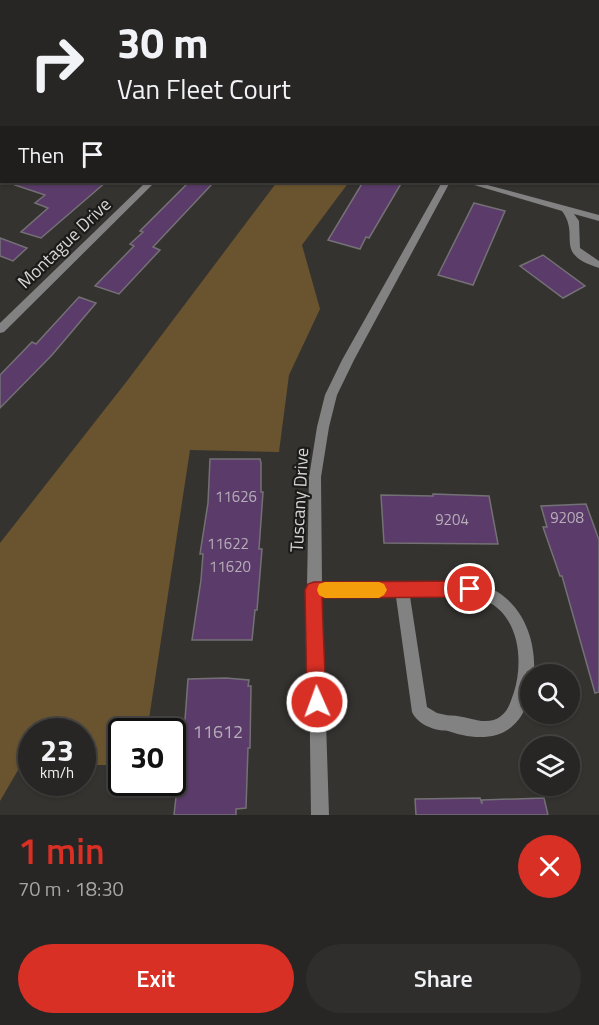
<!DOCTYPE html>
<html lang="en">
<head>
<meta charset="utf-8">
<style>
  :root { --surface:#282624; --page:#302e2c; --text:#f1f3f6; --muted:#a5a5a6; --line:#444341; --accent:#d93025 }
  body { margin:0; font-family:"Titillium Web",sans-serif; background:var(--page); color:var(--text); height:100vh; display:flex; flex-direction:column; font-size:22px; white-space:nowrap }
  * { box-sizing:border-box; margin:0 }
  p { font-size:20px; color:var(--muted) }
  .icon { flex:none; width:33px; height:33px; fill:none; stroke:currentColor; stroke-width:2; stroke-linecap:round; stroke-linejoin:round }
  .map { position:relative; height:815px; overflow:hidden }
  .drawer { display:flex; flex-direction:column; background:var(--surface); flex:1 }
  .drawer>* { flex:none }
  .banner { position:absolute; left:0px; top:0px; width:600px; height:183px; box-shadow:0 2px 4px #0004,0 0 0 2px var(--line); background:#282624; color:var(--text); overflow:hidden }
  .controls { position:absolute; left:520px; top:664px; display:grid; gap:12px }
  .controls a { display:grid; place-items:center; width:60px; height:60px; border-radius:50%; background:var(--surface); box-shadow:0 2px 4px #0004,0 0 0 2px var(--line); font-size:30px }
  .speed { position:absolute; left:18px; top:718px; display:flex; gap:12px; font-size:30px; font-weight:700; text-align:center }
  .speed>* { display:grid; place-content:center; width:78px; height:78px; border-radius:50%; background:var(--surface); box-shadow:0 2px 4px #0004,0 0 0 2px var(--line); line-height:1 }
  .speed small { font-size:15px; font-weight:400 }
  .speed .limit { border:3px solid #111; border-radius:9px; background:#fff; color:#111 }
  .pin { position:absolute; display:grid; place-items:center; width:51px; height:51px; color:#fff; margin:-26px; border:3px solid #fff; border-radius:50%; box-shadow:0 2px 6px #0007 }
  .me { position:absolute; width:66px; margin:-33px; rotate:358deg; stroke-linejoin:round; filter:drop-shadow(0 0 4px #0008) }
  .turn { display:flex; align-items:center; gap:21px; height:126px; padding:0 18px; font-size:27px }
  .turn .icon { width:78px; height:78px; stroke-width:2.5 }
  .turn b { display:block; font-size:42px; line-height:51px }
  .then { display:flex; align-items:center; height:57px; padding:0 18px; background:#0003; gap:12px; font-size:22px }
  .round { display:grid; place-items:center; flex:none; width:63px; height:63px; border-radius:32px; background:var(--page) }
  .overview { display:flex; align-items:center; justify-content:space-between; height:102px; padding:0 18px }
  h1 { font-size:36px; font-weight:600; line-height:45px; color:var(--accent) }
  .button { display:flex; gap:12px; margin-top:auto; padding:12px 18px }
  .button a { flex:1; height:69px; border-radius:36px; background:var(--accent); color:#fff; font-size:24px; font-weight:600; line-height:69px; text-align:center }
  .button a+a { background:var(--page); color:var(--text) }
  .map>svg:first-child { display:block }
</style>
</head>
<body>
<div class="map">
<svg width="599" height="815" viewBox="0 0 599 815">
  <rect width="100%" height="100%" fill="#353330"/>
  <polygon fill="#69542f" points="277,182 349,182 302,245 320,309 289,375 279,452 190,450 147,732 122,732 121,765 83,765 82,732 32,732 31,765 21,765 0,801 0,543 127,381"/>
  <g fill="#5a3b6a" stroke="#747175" stroke-width="1.5">
    <polygon points="16,182 106,182 41,238 21,232 48,208 35,203 45,195 15,185"/>
    <polygon points="189,182 214,182 153,247 160,250 119,294 95,286 134,246 130,244 143,232 140,231"/>
    <polygon points="363,182 402,182 369,238 366,237 360,249 328,240"/>
    <polygon points="474,203 505,211 473,285 438,275"/>
    <polygon points="0,238 27,248 13,261 0,256"/>
    <polygon points="543,255 585,286 563,298 520,266"/>
    <polygon points="79,297 96,303 52,355 0,408 0,375 32,342 36,344"/>
    <polygon points="210,459 260,459 261,463 261,492 263,492 259,549 262,549 257,610 255,610 252,640 192,640 201,580 203,554 200,554 208,503"/>
    <polygon points="433,494 489,496 498,544 384,543 381,495 433,496"/>
    <polygon points="586,504 599,540 599,692 595,693 562,576 560,576 543,527 547,527 541,506"/>
    <polygon points="226,678 249,680 248,686 251,686 250,748 248,748 246,808 236,809 236,815 174,815 177,788 180,788 188,679"/>
    <polygon points="480,798 482,804 482,800 544,798 548,815 416,815 415,799"/>
  </g>
  <g fill="none" stroke-linecap="round" stroke-linejoin="round">
    <g fill="#828283" fill-rule="evenodd">
      <polygon points="586,0 585,2 577,2 579,0"/>
      <rect x="598" y="9" width="1" height="4"/>
      <path d="M402 583 407 585 409 590 427 707 437 713 455 717 457 723 455 729C441 734 418 726 412 712L395 590 397 585Z"/>
    </g>
    <g fill="#828283" fill-rule="evenodd">
      <polygon points="230,0 236,0 237,2 231,2"/>
      <polygon points="336,0 343,0 335,2"/>
      <polygon points="146,182 155,182 4,332 0,333 0,323"/>
      <path d="M442 182H450L354 360 337 395 329 427 321 477 322 583C353 583 384 583 415 582 432 582 453 579 470 582 516 589 537 632 534 675H531C531 732 493 749 443 729L441 723 443 717C460 710 484 730 501 716 509 710 511 700 514 692 523 663 520 622 492 604 485 600 477 598 470 596L322 597 329 815H311L308 594 306 590 307 586 309 477 317 427 325 395 342 360Z"/>
      <path d="M464 182H476L599 215V221L574 214 579 221 580 248 599 261V268C552 253 581 237 562 211Z"/>
    </g>
    <g fill="#afaeb1" fill-rule="evenodd">
      <polygon points="466,0 476,2 467,2"/>
      <rect x="598" y="45" width="1" height="4"/>
    </g>
  </g>
  <polygon fill="#d93025" stroke="#8d1f18" stroke-width="1.5" points="470,581 476,584 478,589 476,595 470,597 322,598 326,702 323,709 317,712 310,709 307,702 305,590 308,584 314,582"/>
  <polygon fill="#f59e0b" points="325,582 379,582 384,584 387,590 384,595 379,598 325,598 319,595 317,590 319,584"/>
  <g text-anchor="middle" dominant-baseline="central" stroke-width="4.5" stroke-linejoin="round" paint-order="stroke">
    <g font-size="15" fill="#b7aeb9">
      <text x="236" y="496">11626</text>
      <text x="567" y="517">9208</text>
      <text x="452" y="519">9204</text>
      <text x="228" y="543">11622</text>
      <text x="230" y="566">11620</text>
    </g>
    <g font-size="18" fill="#d6d5d3" stroke="#1b1b19">
      <text transform="translate(64 243) rotate(-44)">Montague Drive</text>
      <text transform="translate(299 500) rotate(-87)">Tuscany Drive</text>
    </g>
    <g font-size="18" fill="#b7aeb9">
      <text x="218" y="731">11612</text>
    </g>
  </g>
</svg>
<div class="controls">
<a><svg class="icon" aria-label="search" viewBox="0 0 24 24"><circle cx="10" cy="10" r="6"/><path d="M15 15l6 6"/></svg></a>
<a><svg class="icon" aria-label="layers" viewBox="0 0 24 24"><path d="M12 4l9 5-9 5-9-5zM3 14l9 5 9-5"/></svg></a>
</div>
<div class="speed"><div>23<small>km/h</small></div><div class="limit">30</div></div>
<div class="pin" style="left:470px;top:589px;background:#d93025"><svg class="icon" aria-label="arrive" viewBox="0 0 24 24"><path d="M6 21V4h12l-3 4 3 4H6"/></svg></div>
<svg class="me" style="left:317px;top:702px" viewBox="-20 -20 40 40"><circle r="17" fill="#d93025" stroke="#fff" stroke-width="3"/><path d="M0-11L8 9 0 5-8 9z" fill="#fff"/></svg>
<div class="banner">
<div class="turn"><svg class="icon" aria-label="right" viewBox="0 0 24 24"><path d="M7 20v-9h11M14 6l5 5-5 5"/></svg><div><b>30 m</b>Van Fleet Court</div></div>
<div class="then">Then<svg class="icon" aria-label="arrive" viewBox="0 0 24 24"><path d="M6 21V4h12l-3 4 3 4H6"/></svg></div>
</div>
</div>
<section class="drawer">
<div class="overview"><div><h1>1 min</h1><p>70 m · 18:30</p></div><a class="round" style="background:#d93025;color:#fff"><svg class="icon" aria-label="close" viewBox="0 0 24 24"><path d="M6 6l12 12M18 6L6 18"/></svg></a></div>
<div class="button"><a>Exit</a><a>Share</a></div>
</section>
</body>
</html>
